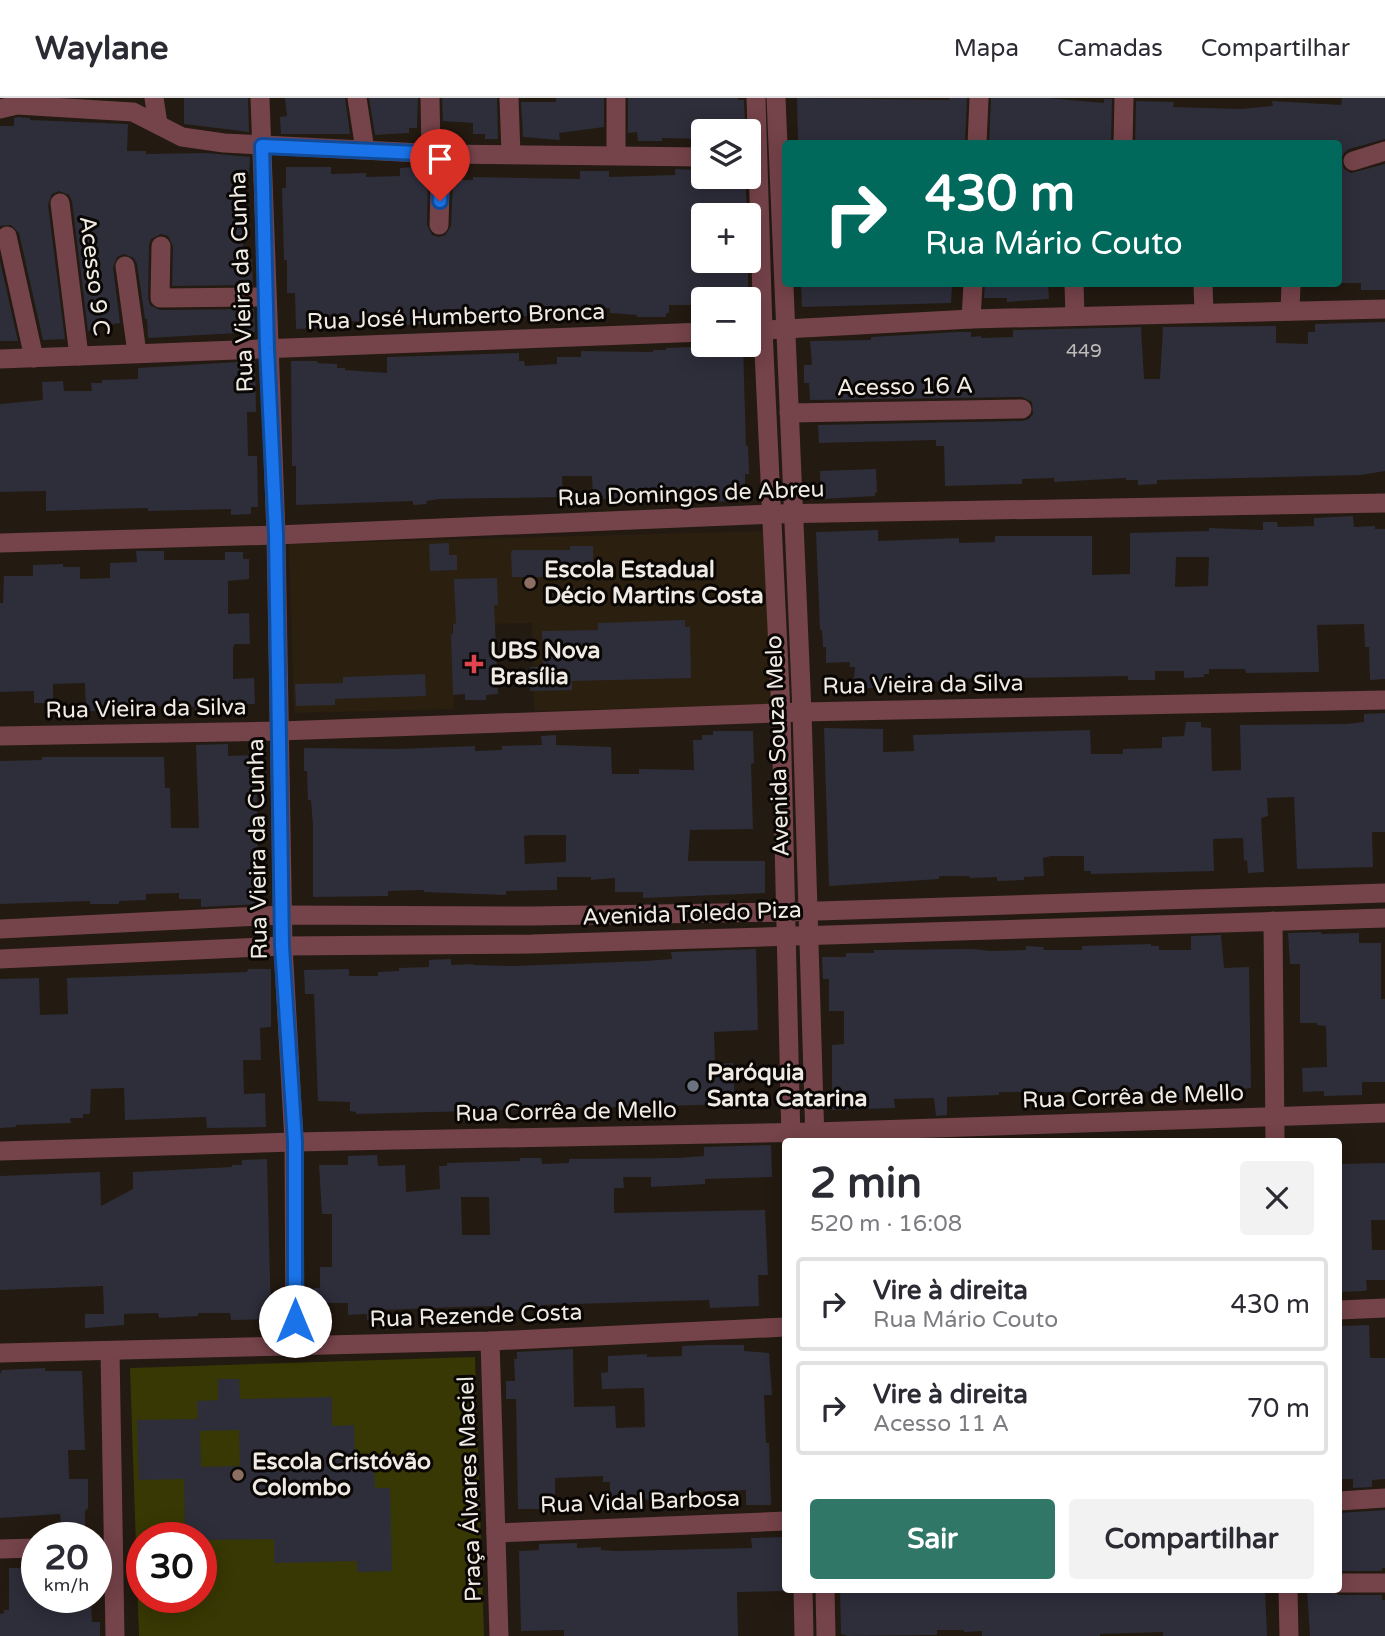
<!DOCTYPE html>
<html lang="pt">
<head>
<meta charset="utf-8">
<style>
  :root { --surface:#fff; --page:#f2f2f3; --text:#2b2b33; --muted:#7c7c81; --line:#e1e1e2; --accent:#307767 }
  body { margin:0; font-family:"Varela Round",sans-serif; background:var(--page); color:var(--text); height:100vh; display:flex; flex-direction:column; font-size:26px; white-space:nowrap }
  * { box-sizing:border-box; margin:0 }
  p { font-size:23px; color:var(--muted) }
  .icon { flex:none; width:38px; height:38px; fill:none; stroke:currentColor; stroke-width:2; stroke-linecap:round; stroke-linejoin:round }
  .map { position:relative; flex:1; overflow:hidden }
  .sheet { position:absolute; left:782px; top:1040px; width:560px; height:455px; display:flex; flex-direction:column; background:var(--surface); border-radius:7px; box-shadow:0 4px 18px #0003 }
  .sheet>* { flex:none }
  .hud { position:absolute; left:782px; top:42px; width:560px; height:147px; border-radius:7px; box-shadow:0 4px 18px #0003; background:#00695c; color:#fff; overflow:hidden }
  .fabs { position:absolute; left:691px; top:21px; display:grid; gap:14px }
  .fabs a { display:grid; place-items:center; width:70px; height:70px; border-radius:7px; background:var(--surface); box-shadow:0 4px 18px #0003; font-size:35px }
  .speed { position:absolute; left:21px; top:1424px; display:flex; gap:14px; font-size:35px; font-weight:700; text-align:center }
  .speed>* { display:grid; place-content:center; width:91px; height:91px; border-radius:50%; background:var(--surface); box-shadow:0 4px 18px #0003; line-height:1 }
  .speed small { font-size:18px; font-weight:400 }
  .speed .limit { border:10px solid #d22; background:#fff; color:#111 }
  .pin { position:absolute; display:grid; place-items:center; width:60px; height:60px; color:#fff; margin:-72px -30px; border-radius:50% 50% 50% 0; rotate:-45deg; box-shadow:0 0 7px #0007 }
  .pin .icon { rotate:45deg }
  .me { position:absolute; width:77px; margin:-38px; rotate:0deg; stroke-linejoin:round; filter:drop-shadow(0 0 5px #0008) }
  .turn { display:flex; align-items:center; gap:24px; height:147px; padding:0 28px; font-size:32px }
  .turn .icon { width:91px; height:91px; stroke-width:2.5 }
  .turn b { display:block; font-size:49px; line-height:60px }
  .round { display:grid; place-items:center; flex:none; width:74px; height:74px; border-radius:7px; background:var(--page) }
  .head { display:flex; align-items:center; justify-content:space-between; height:119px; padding:0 28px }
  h1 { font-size:42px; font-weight:700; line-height:52px }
  .action { display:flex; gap:14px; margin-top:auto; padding:14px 28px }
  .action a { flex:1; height:80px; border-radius:7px; background:var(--accent); color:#fff; font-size:28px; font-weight:700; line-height:80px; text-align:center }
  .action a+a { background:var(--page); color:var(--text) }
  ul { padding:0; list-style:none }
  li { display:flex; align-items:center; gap:21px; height:94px; margin:0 14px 10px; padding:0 14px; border:4px solid var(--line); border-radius:7px }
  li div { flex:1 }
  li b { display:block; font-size:26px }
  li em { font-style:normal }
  header { display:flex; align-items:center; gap:42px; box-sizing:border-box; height:98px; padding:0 35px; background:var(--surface); border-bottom:2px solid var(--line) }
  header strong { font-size:33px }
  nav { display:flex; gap:38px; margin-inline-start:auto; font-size:24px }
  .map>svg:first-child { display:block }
</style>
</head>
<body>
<header>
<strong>Waylane</strong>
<nav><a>Mapa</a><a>Camadas</a><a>Compartilhar</a></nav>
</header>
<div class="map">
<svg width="1385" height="1538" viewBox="0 0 1385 1538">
  <rect width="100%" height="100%" fill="#231a11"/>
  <polygon fill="#2b1f10" points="767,433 772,607 534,613 532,525 452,527 454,611 294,615 289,446"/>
  <path fill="#383804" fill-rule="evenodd" d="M475 1259 484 1538H139L130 1270ZM142 1440H201V1500H142Z"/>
  <g fill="#2d2e3a" fill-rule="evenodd">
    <polygon points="184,0 248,0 249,34 184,26"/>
    <polygon points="285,0 345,0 350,36 281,36 280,19 287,18"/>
    <polygon points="369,0 418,0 417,30 409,30 409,35 375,37"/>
    <polygon points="442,0 497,0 498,41 485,41 485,36 473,36 473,25 443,23"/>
    <polygon points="556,0 604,0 604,29 559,35 560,42 523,39 521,4 556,4"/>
    <polygon points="628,0 738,0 738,2 744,2 745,25 742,25 742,33 704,33 702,41 662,40 662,43 638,43 637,34 628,35"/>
    <polygon points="797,0 949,2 949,0 967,0 965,46 808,46 808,42 798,42"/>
    <polygon points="991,0 1048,0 1104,5 1104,1 1112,1 1111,46 989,46"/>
    <polygon points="1342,0 1385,0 1385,41 1349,51 1344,55 1341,61 1344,71 1351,75 1385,66 1385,192 1361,192 1361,185 1339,185 1339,46 1135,46 1136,3 1174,4 1173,9 1241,11 1273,8 1272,3 1341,7"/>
    <polygon points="18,19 30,20 30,22 128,26 127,53 146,53 146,56 207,55 250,59 249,76 246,76 247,89 244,90 245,133 242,133 244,161 252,161 253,187 172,188 173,148 168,138 161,136 151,141 149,147 148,200 150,207 160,212 254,211 255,234 148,240 147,221 145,221 137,166 134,160 124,156 117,159 113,169 120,225 98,228 99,231 88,233 72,103 69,97 59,93 52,96 48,107 65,241 43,242 19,135 11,127 0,128 0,28 14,28 14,20"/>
    <polygon points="286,69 331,69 331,76 366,75 366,79 400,78 400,70 414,69 414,74 428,75 427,127 432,137 439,139 445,137 451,128 453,82 473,82 473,79 580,81 580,73 609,73 609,79 675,77 675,71 704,72 704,79 745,79 747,112 740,112 740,117 704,117 704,163 742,163 742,168 748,168 748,201 704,201 704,207 669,207 669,215 666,215 666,219 637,219 637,217 610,215 610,210 578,210 578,221 527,221 527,218 475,220 474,211 443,211 443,219 422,219 423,226 392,228 392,224 343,223 343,229 296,231 295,195 287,195 287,162 284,162 282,90 286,90"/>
    <polygon points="0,163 18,243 0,243"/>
    <polygon points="801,186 952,186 951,205 802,209"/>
    <polygon points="985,186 1048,186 1049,201 1007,204 1007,200 984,200"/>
    <polygon points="1385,224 1385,373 1361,377 1157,382 1157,386 1138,387 1138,382 1126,382 1126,380 1054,384 1054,380 1022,381 1022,386 945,388 944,348 936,348 936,342 819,345 818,327 1022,323 1029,321 1033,316 1032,304 1022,299 810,302 809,285 804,285 804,267 812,267 810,243 871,242 871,239 957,234 971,234 971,239 981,238 981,240 1013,239 1013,232 1141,229 1144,281 1160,281 1163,229 1276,228 1276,245 1308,246 1308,234 1315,234 1315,226"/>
    <polygon points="743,247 746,348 748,348 749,376 745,376 745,403 696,404 695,395 644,397 645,406 630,406 630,401 603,401 603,398 593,398 592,378 562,378 563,399 439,401 426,403 427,406 413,407 413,403 296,407 296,368 292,368 291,263 317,263 317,265 337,266 337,270 345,270 345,272 387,275 387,259 519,255 519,263 524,263 525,268 557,266 557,259 581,259 581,253 653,254 653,252 666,252 666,250"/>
    <polygon points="255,263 256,314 247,314 248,358 257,358 258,409 251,409 251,416 231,417 231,411 148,413 148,410 108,411 46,413 46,393 0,394 0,306 43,302 42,284 63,283 64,293 92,293 91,285 102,285 102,282 138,281 138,270"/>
    <polygon points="876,371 877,395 875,394 875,398 821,401 820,373"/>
    <path d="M1353 418 1354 429 1375 428V431H1385V581L1370 582 1369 549H1365L1364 526 1317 527 1319 574 1246 575 1245 571H1209V576H1204V579L1184 580V573H1155V582H1128V578L951 581V583L882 585V590H858V585L854 582 855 569H850V564L826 565V549H823L822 532H820L816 434 878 432V443L959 440V445L995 444V438H1092V477L1130 476V435L1209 433V430L1263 432V424H1277L1278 429 1314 428V420ZM1176 459H1209L1208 488 1175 489Z"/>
    <polygon points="449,445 449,457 457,457 457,472 430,473 429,446"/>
    <polygon points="570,448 593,448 593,469 556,469 556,479 512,479 511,454 513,452 570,452"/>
    <polygon points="136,453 164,453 164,462 225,462 225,454 243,454 243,461 249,461 249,481 228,483 228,516 249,515 250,546 235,546 233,549 233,581 254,580 255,606 221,607 221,614 195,615 195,609 171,608 136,609 136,614 86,613 85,585 53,586 53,605 34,605 34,593 0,594 0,505 3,505 4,478 33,478 33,467 63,466 63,469 80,469 80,481 110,480 110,465 137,464"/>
    <polygon points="497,480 498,507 494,507 498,596 486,597 486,602 465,602 465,596 453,597 451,536 453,536 453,526 456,526 454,481"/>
    <polygon points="685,522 685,529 690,529 691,580 572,583 572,592 530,593 530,569 543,569 542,533 598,532 598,525"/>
    <polygon points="425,576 426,598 335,601 335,607 296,608 295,586 343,585 343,579"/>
    <polygon points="1385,615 1385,734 1372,734 1373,769 1297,771 1294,699 1267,700 1268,718 1261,720 1264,774 1248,775 1247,762 1244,763 1243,740 1213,741 1214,773 1091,776 1091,773 1084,773 1084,758 1051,758 1043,760 1044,778 1024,779 1024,782 997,783 997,779 969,780 970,778 939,778 939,781 829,788 824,630 883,631 883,654 914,653 913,637 1090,632 1091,656 1123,656 1123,651 1162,650 1162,639 1184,638 1186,624 1201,624 1201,629 1211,630 1212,673 1241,672 1240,627 1347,626 1364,624 1364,616"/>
    <path d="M713 633H753L754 665 751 666 753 731 690 732 688 763H765V795L643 800V794H615V780L591 782V779H557V792L506 793V797L424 794V792L388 793V798L313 799V728L311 702H308L307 673H304V650L398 651 475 648V653L502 652V648L542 647 541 638 556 637V647L611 649 612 676H639V671L694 672 693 642H702V637H713ZM531 737H566V764L525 766 524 738Z"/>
    <polygon points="228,646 228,658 256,657 259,806 201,809 201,801 179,801 179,795 146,796 146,802 119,803 119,806 90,806 90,803 0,806 0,663 42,662 42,659 164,659 165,690 170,690 171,730 199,730 196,647"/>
    <polygon points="1321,834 1321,836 1359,835 1359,845 1381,845 1381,901 1385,901 1385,984 1362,984 1362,997 1324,998 1324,993 1303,994 1302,970 1327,969 1326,928 1317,927 1317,925 1300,925 1300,866 1290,866 1288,835"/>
    <polygon points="1221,837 1224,870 1249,869 1251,990 1243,991 1242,994 1194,994 1194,1002 1174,1002 1174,992 1139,994 999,994 999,997 947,999 947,1017 936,1018 934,1000 894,1001 895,1010 832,1012 832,947 844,946 844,913 829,913 829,881 823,881 822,859 846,859 846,855 874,855 874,852 972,851 992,853 1026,852 1026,848 1043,849 1044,852 1082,852 1082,848 1151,846 1151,848 1159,848 1159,852 1191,852 1191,838"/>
    <polygon points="756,851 758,932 714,934 715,966 733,965 735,1006 356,1016 356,1014 350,1013 350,1004 318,1003 314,896 305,896 304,872 349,871 349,878 378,878 378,874 399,873 399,870 429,869 429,862 451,861 451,867 473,866 473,867 514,868 645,863 672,861 671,854"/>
    <polygon points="248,871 271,871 271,929 260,930 261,962 243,962 244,996 265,995 266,1029 207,1030 206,1019 125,1022 124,990 91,991 90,1016 83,1016 83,1020 70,1020 71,1025 16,1027 16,1029 0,1030 0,881 39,880 40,917 68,916 67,880 247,874"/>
    <path d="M771 1047 772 1079 705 1081V1086L651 1089V1079H623L624 1090H614V1115L765 1112 768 1177H758L759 1208 710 1210 709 1202 541 1207V1212H499V1208L458 1209 382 1212V1222H367V1216L348 1217V1205H314V1190H320V1169H332V1116H322L319 1067H348V1058L377 1057 378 1068 405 1067 406 1094 440 1091 439 1068H447V1065L520 1063V1060H541L542 1066 569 1065V1061L677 1060 704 1058V1049ZM461 1099H489L490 1137H462Z"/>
    <polygon points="267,1061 271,1221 231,1222 230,1215 198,1215 198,1218 159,1220 158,1215 124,1216 124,1227 85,1230 85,1216 104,1216 103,1188 0,1192 0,1078 100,1074 101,1108 133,1091 133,1074 232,1069 232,1067 242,1067 242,1062"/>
    <polygon points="1385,1065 1385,1122 1371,1122 1372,1152 1385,1152 1385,1182 1366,1182 1367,1192 1364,1193 1339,1194 1339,1066"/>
    <polygon points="1369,1227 1370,1260 1385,1260 1385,1381 1372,1382 1372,1389 1353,1390 1353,1381 1339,1381 1339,1228"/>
    <polygon points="705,1247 744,1247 744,1253 769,1255 772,1297 764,1297 766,1345 769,1345 771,1407 746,1407 746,1392 686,1394 687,1401 610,1402 610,1384 603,1384 603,1378 555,1380 555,1411 518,1411 516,1301 506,1301 506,1283 515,1283 514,1261 517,1261 517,1254 573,1251 574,1309 615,1308 616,1330 645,1329 644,1290 602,1291 601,1275 608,1274 608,1258 647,1256 647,1259 682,1258 682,1248"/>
    <polygon points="45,1270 45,1273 82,1273 85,1352 68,1352 69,1381 88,1381 88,1410 85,1413 85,1427 61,1428 60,1416 0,1420 0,1276 2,1272"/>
    <path d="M218 1281H239L240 1301 332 1299V1328L354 1327 355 1368H374L375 1390H390L392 1473 357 1474V1463L274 1465V1441L201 1442V1440H185L184 1381 139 1382 137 1322 198 1321 197 1303 218 1302ZM239 1332 240 1368 201 1369 200 1333Z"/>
    <polygon points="1385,1412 1385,1470 1382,1470 1382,1473 1339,1473 1339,1415"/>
    <polygon points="784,1439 785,1493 737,1494 738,1538 564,1538 564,1532 521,1533 519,1453 539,1452 539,1446 577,1445 577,1450 601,1449 601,1452 617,1453 752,1450 751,1440"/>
    <polygon points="9,1470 37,1470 37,1500 91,1500 92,1524 100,1524 100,1538 0,1538 0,1516 4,1515 4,1512 9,1512"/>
    <polygon points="840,1491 1265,1491 1267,1538 1163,1538 1163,1534 1100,1536 1100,1538 982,1538 982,1533 964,1534 964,1532 937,1532 937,1537 848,1538 841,1536"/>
    <polygon points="1307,1491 1328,1491 1339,1497 1382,1497 1382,1502 1385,1502 1385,1538 1310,1538"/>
  </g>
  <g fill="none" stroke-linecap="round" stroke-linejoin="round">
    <g stroke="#75434a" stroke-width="19">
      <polyline points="154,0 158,26"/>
      <polyline points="260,0 276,437 283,848 294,1044 295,1248"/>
      <polyline points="357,0 365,52"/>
      <polyline points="430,0 431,55"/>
      <polyline points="509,0 511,56"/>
      <polyline points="756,0 763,232 781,615 791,1043"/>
      <polyline points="776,0 802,614 815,1043"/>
      <polyline points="0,11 17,7 133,14 182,39 224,45 441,56 704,59"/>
      <polyline points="977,46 979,0"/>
      <polyline points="1123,46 1124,0"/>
      <polyline points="616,57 616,0"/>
      <polyline points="1353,63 1385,53"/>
      <polyline points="60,105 79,258"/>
      <polyline points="439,127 441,56"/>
      <polyline points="7,138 34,260"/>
      <polyline points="161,148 160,200 266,199"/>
      <polyline points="125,168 137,255"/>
      <polyline points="1074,186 1075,218"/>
      <polyline points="1203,186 1204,215"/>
      <polyline points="1290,213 1291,186"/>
      <polyline points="971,221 973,186"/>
      <polyline points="749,233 971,221 1385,211"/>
      <polyline points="0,261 704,234"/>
      <polyline points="789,315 1022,311"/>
      <polyline points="0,445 276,437 773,416 1385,405"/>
      <polyline points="0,638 280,633 802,614 1385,602"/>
      <polyline points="1273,823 1275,1043"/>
      <polyline points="0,831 282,817 532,818 786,814 1385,795"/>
      <polyline points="0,861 283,848 532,846 1385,820"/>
      <polyline points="0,1053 294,1044 815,1034 1385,1015"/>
      <polyline points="1339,1212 1385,1210"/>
      <polyline points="490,1243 499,1538"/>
      <polyline points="110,1253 115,1538"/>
      <polyline points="0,1255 490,1243 786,1229"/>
      <polyline points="1339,1403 1385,1400"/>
      <polyline points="496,1435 786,1423"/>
      <polyline points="0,1451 37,1450"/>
      <polyline points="1339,1485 1385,1485"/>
      <polyline points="803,1491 804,1538"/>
      <polyline points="825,1491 826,1538"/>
      <polyline points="1288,1491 1289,1538"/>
    </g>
  </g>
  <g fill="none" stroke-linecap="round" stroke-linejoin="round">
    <defs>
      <polyline id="route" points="295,1223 295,1044 282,848 276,437 267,250 262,48 441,56 440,103"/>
    </defs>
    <use href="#route" stroke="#114b97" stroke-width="18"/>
    <use href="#route" stroke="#1a73e8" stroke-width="12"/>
  </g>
  <g fill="#8d6e63" stroke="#090604" stroke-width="2.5">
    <circle cx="530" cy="485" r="7"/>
    <circle cx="238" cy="1377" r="7"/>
  </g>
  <path fill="#e0444e" stroke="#090604" stroke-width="2.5" d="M470.5 555.5h7v7h7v7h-7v7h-7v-7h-7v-7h7z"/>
  <circle fill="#6b7280" stroke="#090604" stroke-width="2.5" cx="693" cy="988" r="7"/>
  <g text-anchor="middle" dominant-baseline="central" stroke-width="6" stroke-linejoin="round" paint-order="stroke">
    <g font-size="19" fill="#bebbb9">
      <text x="1084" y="253">449</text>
    </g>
    <g font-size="23" fill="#efeae3" stroke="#090604">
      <text transform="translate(94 178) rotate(83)">Acesso 9 C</text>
      <text transform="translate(242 184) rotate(-92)">Rua Vieira da Cunha</text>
      <text transform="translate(456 219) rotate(-2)">Rua José Humberto Bronca</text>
      <text transform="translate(905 289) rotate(-1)">Acesso 16 A</text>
      <text transform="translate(691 396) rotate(-2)">Rua Domingos de Abreu</text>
      <text transform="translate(923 587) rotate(-1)">Rua Vieira da Silva</text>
      <text transform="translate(146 611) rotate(-1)">Rua Vieira da Silva</text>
      <text transform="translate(778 648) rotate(-92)">Avenida Souza Melo</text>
      <text transform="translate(258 751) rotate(-91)">Rua Vieira da Cunha</text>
      <text transform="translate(692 816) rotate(-2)">Avenida Toledo Piza</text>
      <text transform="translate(1133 999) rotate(-2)">Rua Corrêa de Mello</text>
      <text transform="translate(566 1014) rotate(-1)">Rua Corrêa de Mello</text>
      <text transform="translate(476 1218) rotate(-2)">Rua Rezende Costa</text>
      <text transform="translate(470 1391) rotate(-92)">Praça Álvares Maciel</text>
      <text transform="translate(640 1404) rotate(-2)">Rua Vidal Barbosa</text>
    </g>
    <g font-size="23" font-weight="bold" fill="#efeae3" stroke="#090604" text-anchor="start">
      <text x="544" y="472">Escola Estadual<tspan x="544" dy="26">Décio Martins Costa</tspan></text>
      <text x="490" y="553">UBS Nova<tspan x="490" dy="26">Brasília</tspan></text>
      <text x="707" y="975">Paróquia<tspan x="707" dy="26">Santa Catarina</tspan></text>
      <text x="252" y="1364">Escola Cristóvão<tspan x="252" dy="26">Colombo</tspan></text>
    </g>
  </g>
</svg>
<div class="fabs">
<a><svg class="icon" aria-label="layers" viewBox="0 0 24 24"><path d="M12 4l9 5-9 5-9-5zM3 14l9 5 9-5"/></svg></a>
<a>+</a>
<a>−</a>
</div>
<div class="speed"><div>20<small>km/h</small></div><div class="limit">30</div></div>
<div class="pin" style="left:440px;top:103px;background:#d93025"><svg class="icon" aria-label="arrive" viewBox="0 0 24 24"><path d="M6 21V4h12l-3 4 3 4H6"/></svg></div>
<svg class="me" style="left:295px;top:1223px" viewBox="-20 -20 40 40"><circle r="19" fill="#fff"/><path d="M0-13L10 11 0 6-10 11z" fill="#1a73e8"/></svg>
<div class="hud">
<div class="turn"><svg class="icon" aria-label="right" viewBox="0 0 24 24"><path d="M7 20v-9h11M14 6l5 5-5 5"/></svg><div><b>430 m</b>Rua Mário Couto</div></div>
</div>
<section class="sheet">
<div class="head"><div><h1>2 min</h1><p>520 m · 16:08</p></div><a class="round"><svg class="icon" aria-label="close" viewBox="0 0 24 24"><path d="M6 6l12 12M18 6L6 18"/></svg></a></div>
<ul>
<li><svg class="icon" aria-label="right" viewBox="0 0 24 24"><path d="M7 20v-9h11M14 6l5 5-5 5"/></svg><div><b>Vire à direita</b><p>Rua Mário Couto</p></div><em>430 m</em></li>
<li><svg class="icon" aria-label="right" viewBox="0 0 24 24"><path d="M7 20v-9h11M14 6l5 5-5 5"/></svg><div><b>Vire à direita</b><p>Acesso 11 A</p></div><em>70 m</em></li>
</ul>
<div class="action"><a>Sair</a><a>Compartilhar</a></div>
</section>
</div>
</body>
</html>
